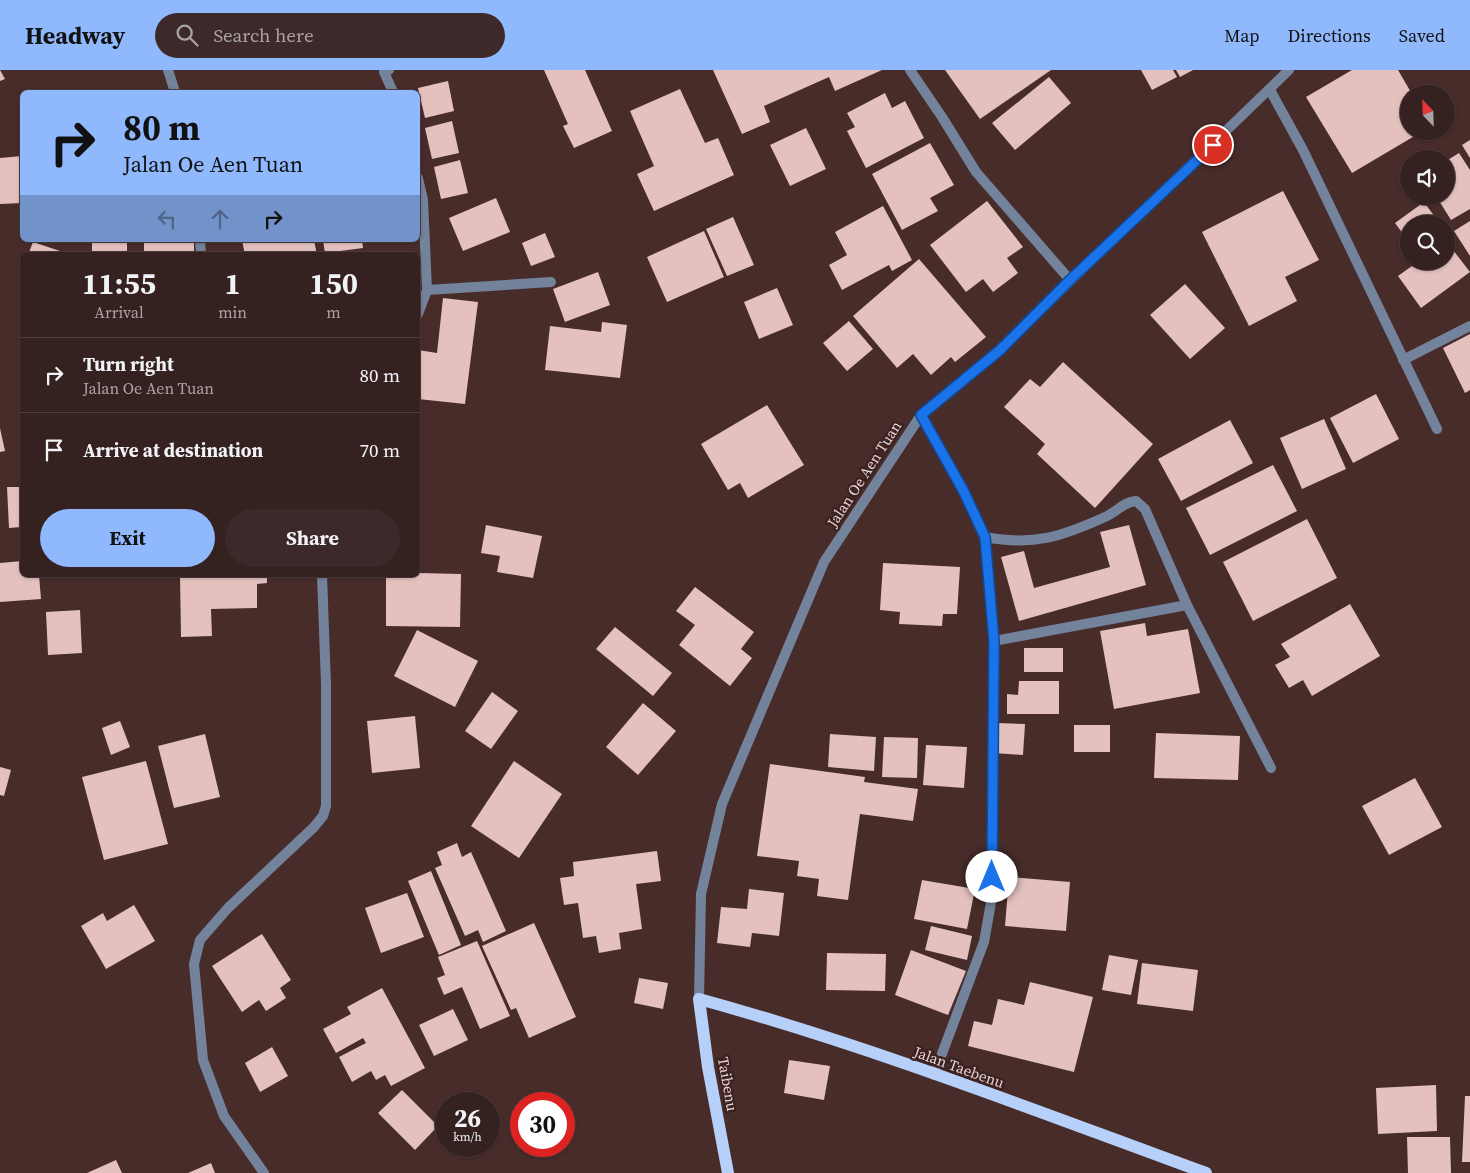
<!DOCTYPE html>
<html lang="en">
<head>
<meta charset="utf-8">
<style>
  :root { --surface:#352120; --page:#3d2929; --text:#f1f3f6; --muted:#aaa3a5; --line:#4f3e3e; --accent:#8fb8fd }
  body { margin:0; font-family:"Source Serif 4",serif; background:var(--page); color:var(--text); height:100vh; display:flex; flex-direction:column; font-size:19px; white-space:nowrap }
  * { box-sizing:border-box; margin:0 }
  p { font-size:16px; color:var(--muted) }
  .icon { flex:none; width:28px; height:28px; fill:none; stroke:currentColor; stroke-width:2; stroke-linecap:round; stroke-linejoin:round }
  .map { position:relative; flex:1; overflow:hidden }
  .panel { position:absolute; left:20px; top:182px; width:400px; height:325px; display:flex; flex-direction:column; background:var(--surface); border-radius:8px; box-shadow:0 1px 4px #0004,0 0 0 1px var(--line) }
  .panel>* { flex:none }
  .guide { position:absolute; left:20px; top:20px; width:400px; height:152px; border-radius:8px; box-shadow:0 1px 4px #0004,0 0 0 1px var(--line); background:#8fb8fd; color:#111; overflow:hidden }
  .needle { width:32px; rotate:337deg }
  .fabs { position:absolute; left:1400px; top:15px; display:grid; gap:10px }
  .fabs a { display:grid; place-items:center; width:55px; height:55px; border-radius:50%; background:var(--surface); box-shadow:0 1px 4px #0004,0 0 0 1px var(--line); font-size:25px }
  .speed { position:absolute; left:435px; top:1022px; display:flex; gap:10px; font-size:25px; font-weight:700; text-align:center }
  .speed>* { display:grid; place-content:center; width:65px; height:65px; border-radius:50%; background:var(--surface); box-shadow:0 1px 4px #0004,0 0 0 1px var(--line); line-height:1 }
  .speed small { font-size:12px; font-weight:400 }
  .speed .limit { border:8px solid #d22; background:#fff; color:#111 }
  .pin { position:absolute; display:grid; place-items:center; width:42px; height:42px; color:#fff; margin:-21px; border:2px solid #fff; border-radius:50%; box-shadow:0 1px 5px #0007 }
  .me { position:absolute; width:55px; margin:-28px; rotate:0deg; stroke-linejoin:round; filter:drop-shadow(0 0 4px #0008) }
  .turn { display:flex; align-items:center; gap:18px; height:105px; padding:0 20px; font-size:22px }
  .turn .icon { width:65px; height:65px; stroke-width:2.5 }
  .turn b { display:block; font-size:35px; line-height:42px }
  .lanes { display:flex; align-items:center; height:48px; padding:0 20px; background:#0003; justify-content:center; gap:25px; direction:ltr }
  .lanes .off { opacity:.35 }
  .eta { display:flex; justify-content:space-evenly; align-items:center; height:85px; text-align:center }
  .eta b { font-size:30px; font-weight:700; line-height:35px }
  .action { display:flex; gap:10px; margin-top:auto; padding:10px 20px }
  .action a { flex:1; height:58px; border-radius:30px; background:var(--accent); color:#111; font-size:20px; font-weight:700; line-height:58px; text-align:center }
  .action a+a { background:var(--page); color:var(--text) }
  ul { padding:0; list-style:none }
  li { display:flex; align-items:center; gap:15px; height:75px; padding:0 20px; border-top:1px solid var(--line) }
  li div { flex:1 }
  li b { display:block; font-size:19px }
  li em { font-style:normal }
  header { display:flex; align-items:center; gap:30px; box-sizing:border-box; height:70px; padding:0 25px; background:var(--accent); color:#111 }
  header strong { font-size:24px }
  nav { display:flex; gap:28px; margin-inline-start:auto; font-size:18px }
  .search { width:350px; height:45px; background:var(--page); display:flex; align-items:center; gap:12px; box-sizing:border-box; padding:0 18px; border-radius:28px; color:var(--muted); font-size:19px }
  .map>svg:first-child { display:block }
</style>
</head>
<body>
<header>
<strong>Headway</strong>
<div class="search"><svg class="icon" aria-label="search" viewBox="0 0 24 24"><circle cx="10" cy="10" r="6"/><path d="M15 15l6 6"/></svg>Search here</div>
<nav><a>Map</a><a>Directions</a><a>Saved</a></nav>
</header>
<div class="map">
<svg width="1470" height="1103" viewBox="0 0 1470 1103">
  <rect width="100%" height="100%" fill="#472c2a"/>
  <g fill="#e4c1be">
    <polygon points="0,0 5,9 0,11"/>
    <polygon points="544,0 585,0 612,61 574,78 563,56 568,54"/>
    <polygon points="713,0 882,0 835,21 829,7 764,36 770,52 742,64"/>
    <polygon points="945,0 1051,0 980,49"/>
    <polygon points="1141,0 1173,0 1177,7 1152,20"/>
    <polygon points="1176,0 1193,0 1180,7"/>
    <polygon points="1352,0 1398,0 1412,24 1409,24 1409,61 1423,61 1352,103 1306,27"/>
    <polygon points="1049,7 1071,33 1015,80 992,53"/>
    <polygon points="448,11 454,41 425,48 418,18"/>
    <polygon points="680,19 705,73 718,68 734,105 654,141 637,104 654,96 630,41"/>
    <polygon points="885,23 892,38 905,31 924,68 866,98 847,61 855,57 847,43"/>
    <polygon points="452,51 459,83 432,89 425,58"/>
    <polygon points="806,58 826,99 790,116 770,75"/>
    <polygon points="1470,70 1470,88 1462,75"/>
    <polygon points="930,73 954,115 930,128 938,141 902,160 872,104"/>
    <polygon points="1459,83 1470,100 1470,139 1451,150 1436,126 1446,126 1446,91"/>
    <polygon points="22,86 22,133 0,134 0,88"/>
    <polygon points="460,90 468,123 441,129 434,97"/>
    <polygon points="1283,121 1319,190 1285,207 1297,231 1249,256 1202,162"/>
    <polygon points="496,128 510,162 463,181 449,148"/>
    <polygon points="987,131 1023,177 1007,188 1018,203 993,222 983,209 966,222 930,175"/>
    <polygon points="1424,132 1440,154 1409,154 1409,172 1395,153"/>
    <polygon points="883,136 912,190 892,201 889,195 842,220 829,195 847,185 835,162"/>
    <polygon points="733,147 754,195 727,206 706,159"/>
    <polygon points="1470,151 1470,186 1454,161"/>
    <polygon points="704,161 724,207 667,232 647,187"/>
    <polygon points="545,163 555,187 531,196 522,173"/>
    <rect x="144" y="170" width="50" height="15"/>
    <polygon points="242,170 314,170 317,185 245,185"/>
    <polygon points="323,170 362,170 363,178 325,183"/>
    <polygon points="1446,171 1470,202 1421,238 1398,206 1419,191 1446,191"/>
    <polygon points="33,172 72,185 28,185"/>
    <polygon points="92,172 127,173 127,185 92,185"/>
    <polygon points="919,189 986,267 955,292 951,287 931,305 913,284 897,298 853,246"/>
    <polygon points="598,202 610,235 565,252 553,219"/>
    <polygon points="1185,214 1225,258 1190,289 1150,245"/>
    <polygon points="777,218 793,255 759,269 744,232"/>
    <polygon points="443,228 478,232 465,334 418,329 418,280 437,283"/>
    <polygon points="849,251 873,279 847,301 823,273"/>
    <polygon points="602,252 627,255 620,308 545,300 550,256 601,262"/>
    <polygon points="1470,264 1470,320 1465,323 1443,278"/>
    <polygon points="1063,292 1153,374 1095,438 1037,384 1045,374 1004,337 1030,309 1040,317"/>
    <polygon points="1376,324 1399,369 1353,393 1330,348"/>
    <polygon points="767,335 804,395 748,428 740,413 728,420 701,374"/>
    <polygon points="1324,349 1346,399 1302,419 1280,368"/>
    <polygon points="1230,350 1253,393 1181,431 1158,389"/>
    <polygon points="0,358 5,381 0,382"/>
    <polygon points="1273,395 1297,441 1210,485 1186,438"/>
    <polygon points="7,417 22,417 22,457 9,458"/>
    <polygon points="1307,449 1337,508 1253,551 1223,492"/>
    <polygon points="486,455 542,466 533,508 497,502 500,486 481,483"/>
    <polygon points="1129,455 1146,515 1019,551 1001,487 1024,481 1034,518 1110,497 1100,462"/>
    <polygon points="22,491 22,505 39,505 41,529 0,532 0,493"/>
    <polygon points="883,493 960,497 957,544 943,544 942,556 899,554 900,542 880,540"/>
    <polygon points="418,503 461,504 460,557 386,556 386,505 418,505"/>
    <polygon points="180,505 267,505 267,513 257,514 257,538 211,539 212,566 181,567"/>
    <polygon points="695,517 754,562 741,579 752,588 730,616 679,575 695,555 676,541"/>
    <polygon points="1350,534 1380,586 1312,626 1303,610 1289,618 1275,595 1290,587 1281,574"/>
    <polygon points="80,540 82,583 48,585 46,542"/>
    <polygon points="1145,553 1147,566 1188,559 1200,623 1114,639 1100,561"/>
    <polygon points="615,557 672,603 653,626 596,579"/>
    <polygon points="417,560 478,591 455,637 394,606"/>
    <rect x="1024" y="578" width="39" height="24"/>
    <polygon points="1019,611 1059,611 1059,644 1007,644 1007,624 1018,625"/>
    <polygon points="492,622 518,641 491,679 465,661"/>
    <polygon points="643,633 676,661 638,705 606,677"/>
    <polygon points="415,646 420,698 372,703 367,651"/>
    <polygon points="120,651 130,677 111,685 102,658"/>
    <polygon points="996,653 1025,654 1023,685 994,683"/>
    <rect x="1074" y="655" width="36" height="27"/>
    <polygon points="1156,663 1240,666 1238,710 1154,708"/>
    <polygon points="205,664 220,727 174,738 158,676"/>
    <polygon points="830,664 876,667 874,701 828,697"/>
    <polygon points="884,667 918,668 917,708 882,707"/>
    <polygon points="926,675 967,677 964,718 923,715"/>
    <polygon points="146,691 168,774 104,790 82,707"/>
    <polygon points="514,691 562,724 519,788 471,756"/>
    <polygon points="770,694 865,707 864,712 918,719 913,751 860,744 848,830 817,826 819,809 797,806 799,791 757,786"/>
    <polygon points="0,697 11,700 4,726 0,725"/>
    <polygon points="1415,708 1442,757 1389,785 1362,736"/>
    <polygon points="457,773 462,787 471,782 506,861 483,872 478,860 465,866 435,798 442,795 437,782"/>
    <polygon points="657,781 661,811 636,814 642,859 619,863 621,879 599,883 596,866 583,868 578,833 564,835 560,808 574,806 573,792"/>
    <polygon points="431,801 461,875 439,885 408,811"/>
    <polygon points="1009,807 1070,812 1066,861 1005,856"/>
    <polygon points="922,810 975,819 967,859 914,849"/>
    <polygon points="749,819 784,823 779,866 752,863 750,877 717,873 721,837 747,839"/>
    <polygon points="407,823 424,867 381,883 365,838"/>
    <polygon points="134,835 155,871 106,899 81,856 103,843 107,851"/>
    <polygon points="534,853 576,947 529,968 516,938 511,940 482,876"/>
    <polygon points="931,856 972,866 967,890 925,880"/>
    <polygon points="262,864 291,910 280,918 286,928 266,941 259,930 242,942 212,896"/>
    <polygon points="477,871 510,946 480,959 462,917 444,925 437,908 445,905 438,887"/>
    <polygon points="911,880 966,901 948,945 895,925"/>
    <polygon points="827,883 886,884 885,921 826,920"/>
    <polygon points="1109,885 1138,890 1131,925 1102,920"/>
    <polygon points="1142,893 1198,900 1193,941 1137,934"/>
    <polygon points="639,908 668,913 663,939 634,933"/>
    <polygon points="1030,912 1093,927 1074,1002 968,976 974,951 992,955 998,929 1024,935"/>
    <polygon points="382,918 425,998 391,1016 385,1005 376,1010 371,1001 352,1012 339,987 366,973 363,968 336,983 323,959 351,944 347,937"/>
    <polygon points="453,939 468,970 434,986 419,955"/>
    <polygon points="272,977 288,1006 260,1022 245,993"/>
    <polygon points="789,990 830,996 824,1030 784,1023"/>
    <polygon points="1436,1015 1437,1061 1378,1064 1376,1018"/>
    <polygon points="402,1020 438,1056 415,1080 378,1043"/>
    <polygon points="1465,1026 1470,1026 1470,1092 1462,1092"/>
    <polygon points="1407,1067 1450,1067 1451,1103 1408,1103"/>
    <polygon points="116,1090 122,1103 87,1103"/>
    <polygon points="211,1093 215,1103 188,1103"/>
  </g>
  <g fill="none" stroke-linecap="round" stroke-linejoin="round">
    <g stroke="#73839c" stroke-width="10">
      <polyline points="168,0 175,22"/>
      <polyline points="389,0 384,2 393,22"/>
      <polyline points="910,0 942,47 976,102 1070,210"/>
      <polyline points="1270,20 1303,80 1437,359"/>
      <polyline points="418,108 423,130 427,220 418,244"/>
      <polyline points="200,170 201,185"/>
      <polyline points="427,220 551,212"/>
      <polyline points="1403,290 1470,256"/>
      <path d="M921 345 963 420 985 467C1033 476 1061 467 1105 447 1117 442 1123 432 1136 431L1145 439 1187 535 1271 698"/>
      <polyline points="994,571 1187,535"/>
      <polyline points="934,1005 984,872 992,827 994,571 985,467"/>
      <polyline points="264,1103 224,1046 203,990 194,894 200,870 228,838 314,757 323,746 326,736 326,615 322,505"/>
    </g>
    <polyline stroke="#73839c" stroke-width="10" points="699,929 701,824 722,734 824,492 921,345 999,280 1289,0"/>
    <path stroke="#b7d0fa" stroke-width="12" d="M728 1103 708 997 699 929C871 976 1039 1042 1206 1103"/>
  </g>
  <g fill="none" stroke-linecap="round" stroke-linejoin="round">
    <defs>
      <polyline id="route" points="992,807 994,571 985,467 963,420 921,345 1000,280 1070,210 1213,75"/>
    </defs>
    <use href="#route" stroke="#114b97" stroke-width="12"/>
    <use href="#route" stroke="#1a73e8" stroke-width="9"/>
  </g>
  <g text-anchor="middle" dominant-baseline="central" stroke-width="5" stroke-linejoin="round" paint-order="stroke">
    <g font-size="15" fill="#e7d5d3" stroke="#3c2220">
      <text transform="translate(864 404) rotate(-57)">Jalan Oe Aen Tuan</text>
      <text transform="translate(959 997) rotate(20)">Jalan Taebenu</text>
      <text transform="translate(728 1014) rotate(80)">Taibenu</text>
    </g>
  </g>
</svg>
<div class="fabs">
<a><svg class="needle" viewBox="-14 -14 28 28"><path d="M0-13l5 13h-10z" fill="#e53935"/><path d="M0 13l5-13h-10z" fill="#aaa3a5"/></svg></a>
<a><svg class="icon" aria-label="sound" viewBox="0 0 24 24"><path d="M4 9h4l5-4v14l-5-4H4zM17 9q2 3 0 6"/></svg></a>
<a><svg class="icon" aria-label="search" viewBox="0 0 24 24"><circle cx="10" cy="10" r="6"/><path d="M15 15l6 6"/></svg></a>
</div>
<div class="speed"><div>26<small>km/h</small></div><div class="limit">30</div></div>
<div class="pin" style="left:1213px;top:75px;background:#d93025"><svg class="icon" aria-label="arrive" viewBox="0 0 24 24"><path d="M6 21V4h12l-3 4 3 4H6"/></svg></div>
<svg class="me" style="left:992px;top:807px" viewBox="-20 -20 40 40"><circle r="19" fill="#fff"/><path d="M0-13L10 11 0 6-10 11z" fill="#1a73e8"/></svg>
<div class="guide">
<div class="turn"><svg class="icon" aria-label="right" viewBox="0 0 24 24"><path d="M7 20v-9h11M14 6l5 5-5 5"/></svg><div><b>80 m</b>Jalan Oe Aen Tuan</div></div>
<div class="lanes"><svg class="icon off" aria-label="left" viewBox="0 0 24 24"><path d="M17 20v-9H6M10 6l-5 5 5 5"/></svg><svg class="icon off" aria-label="ahead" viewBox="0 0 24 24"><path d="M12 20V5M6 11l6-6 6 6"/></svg><svg class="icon" aria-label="right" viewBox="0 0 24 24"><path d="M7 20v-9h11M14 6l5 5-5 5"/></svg></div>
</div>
<section class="panel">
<div class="eta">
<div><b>11:55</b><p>Arrival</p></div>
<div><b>1</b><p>min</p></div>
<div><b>150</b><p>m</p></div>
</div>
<ul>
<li><svg class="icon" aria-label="right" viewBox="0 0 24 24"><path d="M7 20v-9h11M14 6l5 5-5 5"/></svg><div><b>Turn right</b><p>Jalan Oe Aen Tuan</p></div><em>80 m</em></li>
<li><svg class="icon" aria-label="arrive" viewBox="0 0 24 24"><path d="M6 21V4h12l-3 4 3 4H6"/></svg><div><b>Arrive at destination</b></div><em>70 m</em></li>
</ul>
<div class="action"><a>Exit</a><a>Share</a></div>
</section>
</div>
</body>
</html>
